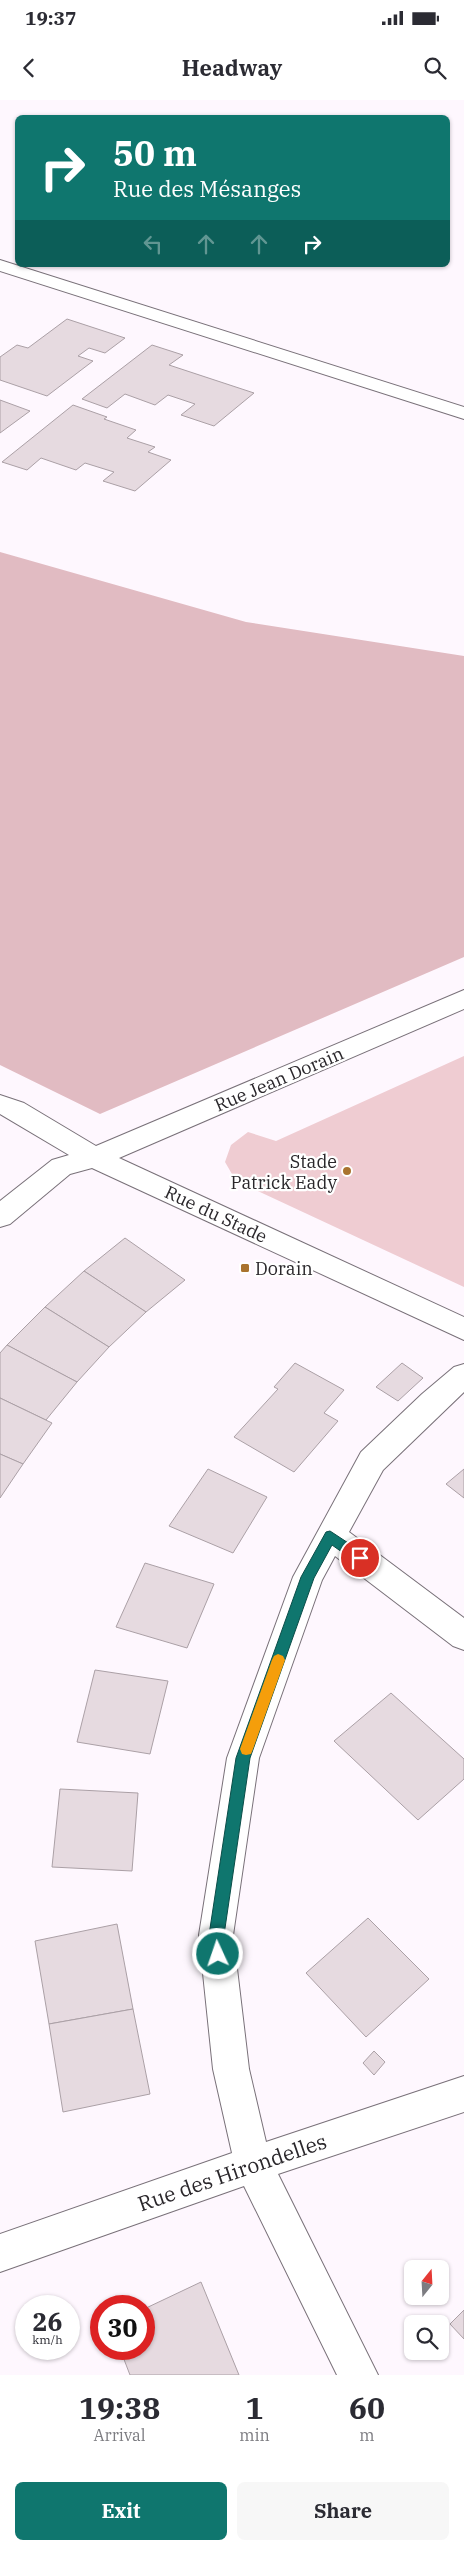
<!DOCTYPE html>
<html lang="en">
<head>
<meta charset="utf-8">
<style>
  :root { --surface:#fff; --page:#f7f7f7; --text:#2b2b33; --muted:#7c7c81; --accent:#0f766e }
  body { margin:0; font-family:"IBM Plex Serif",serif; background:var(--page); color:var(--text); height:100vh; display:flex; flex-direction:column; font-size:19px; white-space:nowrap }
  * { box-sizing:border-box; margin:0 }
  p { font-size:16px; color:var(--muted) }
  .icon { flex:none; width:28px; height:28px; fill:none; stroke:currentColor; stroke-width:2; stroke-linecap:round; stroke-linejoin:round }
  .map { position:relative; height:2275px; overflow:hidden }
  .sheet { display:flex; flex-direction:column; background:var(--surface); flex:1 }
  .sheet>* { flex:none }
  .hud { position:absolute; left:15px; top:15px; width:435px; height:152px; border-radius:8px; box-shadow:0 1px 4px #0004; background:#0f766e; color:#fff; overflow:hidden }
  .needle { width:32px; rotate:18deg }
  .fabs { position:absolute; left:404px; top:2160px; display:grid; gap:10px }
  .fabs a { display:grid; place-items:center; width:45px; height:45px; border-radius:8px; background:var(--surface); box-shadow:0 1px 4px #0004; font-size:25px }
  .speed { position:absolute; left:15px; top:2195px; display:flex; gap:10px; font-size:25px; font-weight:700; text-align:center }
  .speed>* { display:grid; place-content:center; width:65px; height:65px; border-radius:50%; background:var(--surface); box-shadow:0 1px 4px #0004; line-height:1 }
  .speed small { font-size:12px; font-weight:400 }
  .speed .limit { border:8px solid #d22; background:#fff; color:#111 }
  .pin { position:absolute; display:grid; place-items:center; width:42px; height:42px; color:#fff; margin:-21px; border:2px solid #fff; border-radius:50%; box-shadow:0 1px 5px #0007 }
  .me { position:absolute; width:55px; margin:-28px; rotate:357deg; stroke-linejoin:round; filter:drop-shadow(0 0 4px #0008) }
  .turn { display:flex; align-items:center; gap:18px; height:105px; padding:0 15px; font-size:22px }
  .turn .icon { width:65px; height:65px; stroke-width:2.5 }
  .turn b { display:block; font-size:35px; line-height:42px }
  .lanes { display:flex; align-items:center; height:48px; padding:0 15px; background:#0003; justify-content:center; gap:25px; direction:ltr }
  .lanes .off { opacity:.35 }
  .eta { display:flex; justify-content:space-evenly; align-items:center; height:85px; text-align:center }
  .eta b { font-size:30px; font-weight:700; line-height:35px }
  .action { display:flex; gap:10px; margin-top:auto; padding:10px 15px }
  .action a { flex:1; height:58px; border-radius:8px; background:var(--accent); color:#fff; font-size:20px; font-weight:700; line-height:58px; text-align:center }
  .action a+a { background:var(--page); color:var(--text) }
  .status { display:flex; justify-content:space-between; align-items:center; height:35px; padding:0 25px; background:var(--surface); direction:ltr }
  .status svg { height:14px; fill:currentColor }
  header { display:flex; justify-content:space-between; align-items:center; height:65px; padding:0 15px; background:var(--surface); font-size:22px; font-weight:700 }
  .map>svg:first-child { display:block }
</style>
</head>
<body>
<div class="status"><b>19:37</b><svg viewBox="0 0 49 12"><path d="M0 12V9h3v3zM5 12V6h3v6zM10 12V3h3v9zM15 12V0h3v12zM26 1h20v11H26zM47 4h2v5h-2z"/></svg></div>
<header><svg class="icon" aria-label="back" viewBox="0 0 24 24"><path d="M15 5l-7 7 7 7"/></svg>Headway<svg class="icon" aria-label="search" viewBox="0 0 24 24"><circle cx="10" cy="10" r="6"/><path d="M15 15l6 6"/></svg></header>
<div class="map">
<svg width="464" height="2275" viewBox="0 0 464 2275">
  <rect width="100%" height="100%" fill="#fef7fe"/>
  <polygon fill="#efccd2" points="464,956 464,1187 236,1081 225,1062 231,1045 248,1032 276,1041"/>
  <polygon fill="#e1bbc2" points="0,452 246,522 464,556 464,857 100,1014 0,965"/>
  <g fill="#e6dae0" stroke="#aba0a6">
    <polygon points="67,219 125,238 105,253 89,248 78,256 93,261 47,296 0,280 0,257 17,245 28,248"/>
    <polygon points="152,245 183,255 169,265 254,293 214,326 181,315 195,304 168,295 155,305 125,294 107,308 82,299"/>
    <polygon points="0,300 30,311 0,333"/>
    <polygon points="73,305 107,317 104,319 136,330 127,338 155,347 148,352 171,360 135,391 103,381 114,372 85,363 76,370 41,358 27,370 2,362"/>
    <polygon points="125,1138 185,1180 146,1212 84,1171"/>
    <polygon points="84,1171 146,1212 109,1247 45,1207"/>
    <polygon points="45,1207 109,1247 77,1282 7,1245"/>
    <polygon points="7,1245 77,1282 46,1320 0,1298 0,1253"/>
    <polygon points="295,1263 344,1290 324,1313 338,1321 294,1372 234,1337 278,1289 274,1287"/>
    <polygon points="402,1263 423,1278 398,1301 376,1287"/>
    <polygon points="0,1298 52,1323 23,1364 0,1354"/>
    <polygon points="0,1354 23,1364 0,1398"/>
    <polygon points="208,1369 267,1397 233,1453 169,1426"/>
    <polygon points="464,1369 464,1398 446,1384"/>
    <polygon points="145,1463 214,1484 187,1548 116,1527"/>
    <polygon points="95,1570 168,1581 150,1654 77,1642"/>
    <polygon points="391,1593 464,1659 464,1679 418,1720 334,1641"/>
    <polygon points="60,1689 138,1693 132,1771 52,1767"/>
    <polygon points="368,1818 429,1879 366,1937 306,1873"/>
    <polygon points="117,1824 133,1909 49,1924 35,1841"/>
    <polygon points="133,1909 150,1994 63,2012 49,1924"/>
    <polygon points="374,1951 385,1962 374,1975 363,1963"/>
    <polygon points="201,2182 239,2275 130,2275 120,2249 144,2249 144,2209"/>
    <polygon points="464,2210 464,2239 450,2224"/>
  </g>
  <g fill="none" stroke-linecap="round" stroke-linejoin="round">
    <defs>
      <g id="minor">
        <polygon points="0,160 464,307 464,319 0,171"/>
        <polygon points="464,890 464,909 119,1058 464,1217 464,1240 92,1068 70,1074 10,1124 0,1127 0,1101 52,1060 69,1055 0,1014 0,995 24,1003 96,1046"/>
        <polygon points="464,1264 464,1292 383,1370 349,1432 464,1518 464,1550 453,1546 335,1456 322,1480 259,1658 233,1835 249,1969 266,2042 464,1976 464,2012 278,2074 378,2275 337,2275 244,2086 0,2172 0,2134 232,2053 213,1969 199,1835 227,1658 293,1477 361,1352 422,1294 454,1267"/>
      </g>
    </defs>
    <use href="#minor" stroke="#797179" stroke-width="2"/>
    <use href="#minor" fill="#fff" fill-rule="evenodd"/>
  </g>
  <polygon fill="#0f766e" stroke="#0a4d48" points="330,1431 365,1454 367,1458 365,1462 356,1462 332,1445 314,1478 250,1658 224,1835 226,1854 224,1859 218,1861 213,1859 209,1835 236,1658 301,1477 326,1432"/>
  <polygon fill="#f59e0b" points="278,1554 283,1556 285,1560 253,1649 251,1654 246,1655 242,1654 240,1649 272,1560 274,1556"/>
  <g fill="#a9732e" stroke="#fff" stroke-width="2">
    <circle cx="347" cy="1071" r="5"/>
    <rect x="240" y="1163" width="10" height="10" rx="2.5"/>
  </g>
  <g text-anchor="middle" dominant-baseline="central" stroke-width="4.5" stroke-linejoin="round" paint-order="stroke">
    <g font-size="18" fill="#2a272b" stroke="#fff">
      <text transform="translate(279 979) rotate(-23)">Rue Jean Dorain</text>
      <text transform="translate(216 1114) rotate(25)">Rue du Stade</text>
    </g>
    <g font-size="18" fill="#2a272b" stroke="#fff" text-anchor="end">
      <text x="337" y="1061">Stade<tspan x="337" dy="21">Patrick Eady</tspan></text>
      <text x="255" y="1168" text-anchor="start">Dorain</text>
    </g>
    <g font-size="21" fill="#2a272b" stroke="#fff">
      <text transform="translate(232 2072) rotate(-19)">Rue des Hirondelles</text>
    </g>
  </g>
</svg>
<div class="fabs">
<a><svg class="needle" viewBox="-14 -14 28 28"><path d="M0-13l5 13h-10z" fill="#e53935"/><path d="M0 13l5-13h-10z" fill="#7c7c81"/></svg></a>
<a><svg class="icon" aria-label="search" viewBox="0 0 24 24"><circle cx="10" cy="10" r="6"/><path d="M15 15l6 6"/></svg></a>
</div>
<div class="speed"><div>26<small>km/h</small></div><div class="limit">30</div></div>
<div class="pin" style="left:360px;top:1458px;background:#d93025"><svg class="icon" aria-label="arrive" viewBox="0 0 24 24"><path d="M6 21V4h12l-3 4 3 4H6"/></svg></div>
<svg class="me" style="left:218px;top:1854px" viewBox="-20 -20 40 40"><circle r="17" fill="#0f766e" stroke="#fff" stroke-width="3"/><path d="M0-11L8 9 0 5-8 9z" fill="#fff"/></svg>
<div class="hud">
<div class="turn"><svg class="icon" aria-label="right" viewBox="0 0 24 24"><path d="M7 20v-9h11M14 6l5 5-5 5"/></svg><div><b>50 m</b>Rue des Mésanges</div></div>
<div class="lanes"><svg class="icon off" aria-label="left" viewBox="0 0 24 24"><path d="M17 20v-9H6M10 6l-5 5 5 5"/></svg><svg class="icon off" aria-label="ahead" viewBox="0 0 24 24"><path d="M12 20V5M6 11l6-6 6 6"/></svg><svg class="icon off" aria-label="ahead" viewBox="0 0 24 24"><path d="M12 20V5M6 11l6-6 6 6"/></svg><svg class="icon" aria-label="right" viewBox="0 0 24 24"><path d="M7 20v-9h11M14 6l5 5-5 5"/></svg></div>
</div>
</div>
<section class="sheet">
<div class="eta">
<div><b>19:38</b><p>Arrival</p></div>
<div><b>1</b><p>min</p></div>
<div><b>60</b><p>m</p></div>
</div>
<div class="action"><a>Exit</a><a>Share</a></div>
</section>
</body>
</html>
